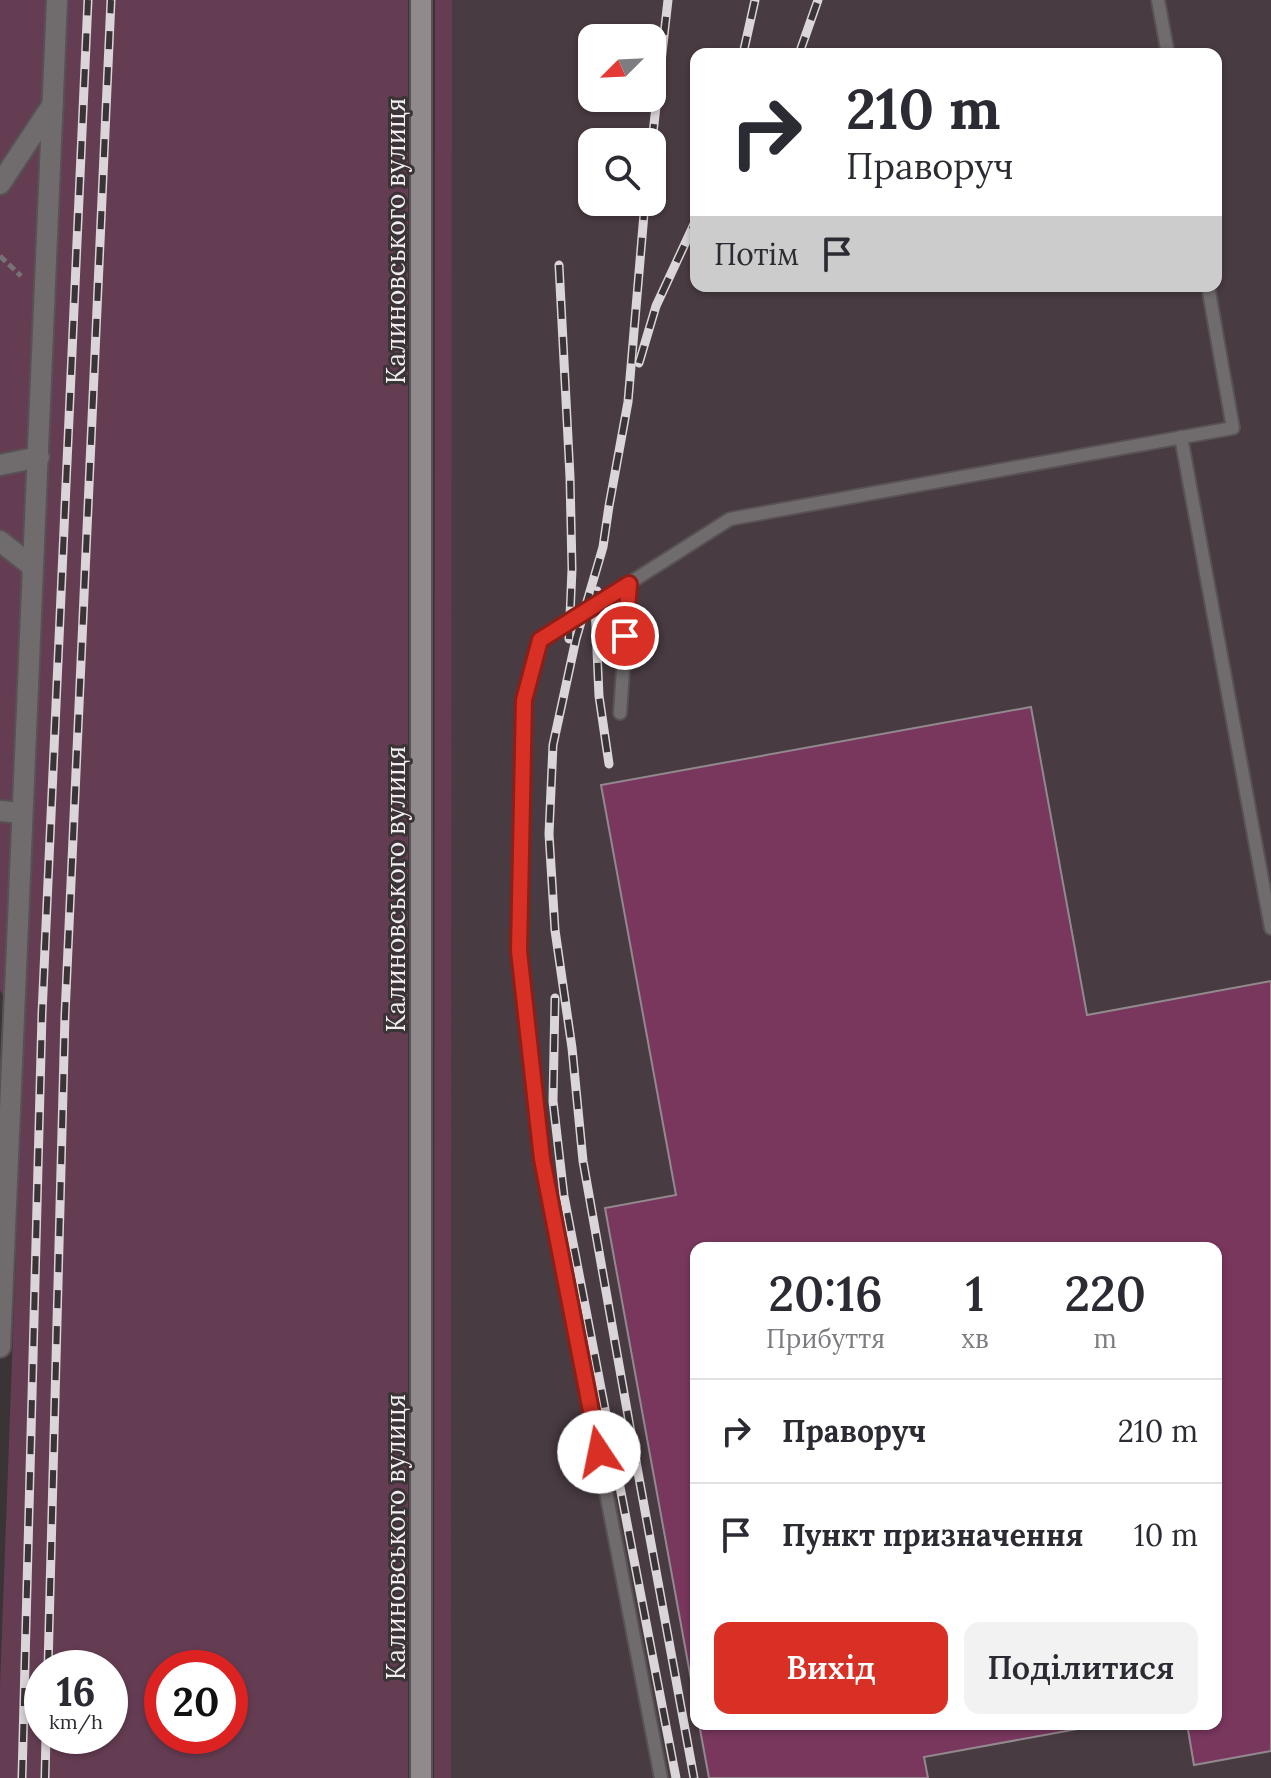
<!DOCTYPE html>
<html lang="uk">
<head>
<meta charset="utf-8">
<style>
  :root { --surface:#fff; --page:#f2f2f3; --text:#2b2b33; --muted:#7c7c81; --line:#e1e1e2; --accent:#d93025 }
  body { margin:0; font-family:Lora,serif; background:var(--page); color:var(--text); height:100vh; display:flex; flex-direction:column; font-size:30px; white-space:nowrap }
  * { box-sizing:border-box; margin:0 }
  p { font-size:26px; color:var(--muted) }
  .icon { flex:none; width:44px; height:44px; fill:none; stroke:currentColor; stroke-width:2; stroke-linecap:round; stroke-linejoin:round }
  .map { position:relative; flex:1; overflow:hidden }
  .details { position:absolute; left:690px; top:1242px; width:532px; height:488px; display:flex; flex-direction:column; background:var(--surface); border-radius:16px; box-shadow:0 2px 6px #0004 }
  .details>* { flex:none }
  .guide { position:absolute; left:690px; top:48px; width:532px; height:244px; border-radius:16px; box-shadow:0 2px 6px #0004; background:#fff; color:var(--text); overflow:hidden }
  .needle { width:52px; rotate:246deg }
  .fabs { position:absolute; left:578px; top:24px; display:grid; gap:16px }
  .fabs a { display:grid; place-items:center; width:88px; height:88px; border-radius:16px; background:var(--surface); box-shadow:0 2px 6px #0004; font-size:40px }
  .speed { position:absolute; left:24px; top:1650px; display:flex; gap:16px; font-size:40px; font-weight:700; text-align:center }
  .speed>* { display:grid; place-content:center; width:104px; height:104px; border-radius:50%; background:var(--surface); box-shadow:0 2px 6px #0004; line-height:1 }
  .speed small { font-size:20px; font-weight:400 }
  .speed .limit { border:12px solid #d22; background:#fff; color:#111 }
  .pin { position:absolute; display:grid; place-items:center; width:68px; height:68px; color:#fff; margin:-34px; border:4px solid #fff; border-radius:50%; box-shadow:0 2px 8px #0007 }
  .me { position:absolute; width:88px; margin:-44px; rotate:349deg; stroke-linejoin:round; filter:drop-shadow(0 0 6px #0008) }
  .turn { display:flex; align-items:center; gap:28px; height:168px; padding:0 24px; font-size:36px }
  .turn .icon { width:104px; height:104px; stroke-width:2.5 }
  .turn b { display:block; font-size:56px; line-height:68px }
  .then { display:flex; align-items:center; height:76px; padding:0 24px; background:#0003; gap:16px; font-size:30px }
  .eta { display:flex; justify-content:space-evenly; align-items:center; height:136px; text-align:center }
  .eta b { font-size:48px; font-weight:600; line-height:56px }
  .action { display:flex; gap:16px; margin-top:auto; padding:16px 24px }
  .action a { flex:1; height:92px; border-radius:16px; background:var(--accent); color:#fff; font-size:32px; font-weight:600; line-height:92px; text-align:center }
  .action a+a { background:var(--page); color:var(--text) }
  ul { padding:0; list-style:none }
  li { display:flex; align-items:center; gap:24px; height:104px; padding:0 24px; border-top:2px solid var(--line) }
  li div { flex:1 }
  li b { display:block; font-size:30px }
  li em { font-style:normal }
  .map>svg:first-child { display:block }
</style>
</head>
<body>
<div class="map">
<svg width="1271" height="1778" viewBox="0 0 1271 1778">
  <rect width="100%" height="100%" fill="#3b3437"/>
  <path fill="#483b42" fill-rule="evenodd" d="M452 0H1271V1778H451ZM592 38H652V98H592ZM696 54H1216V286H696ZM592 142H652V202H592ZM696 1248H1216V1724H696Z"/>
  <g fill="#653d53" fill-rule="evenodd">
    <path d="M0 0H408V1778H0V1687L24 1034 0 990ZM42 1668H110V1736H42ZM162 1668H230V1736H162Z"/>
    <polygon points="435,0 452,0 451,1778 434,1778"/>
  </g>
  <g fill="#79375e" stroke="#92898e" stroke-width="2">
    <polygon points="1031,707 1087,1015 1271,981 1271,1751 1194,1765 1187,1724 1216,1724 1216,1248 696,1248 696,1707 605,1208 676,1195 601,785"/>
    <polygon points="699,1724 1105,1724 924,1757 928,1778 709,1778"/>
  </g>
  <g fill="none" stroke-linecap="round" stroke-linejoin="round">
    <defs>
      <g id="lane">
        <polyline points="1158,0 1168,54"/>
        <polyline points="1181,437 1271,928"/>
        <polyline points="620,713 629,584"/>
        <polyline points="661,1778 542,1159 519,951 524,700 540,640 730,519 1233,428 1208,286"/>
      </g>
      <g id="street">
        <polyline points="0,184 53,104"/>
        <polyline points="0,465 39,457"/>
        <polyline points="0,541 33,567"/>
        <polyline points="0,811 22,813"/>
        <polyline points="0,1347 57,0"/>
      </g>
      <polyline id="secondary" points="421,1778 421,0"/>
    </defs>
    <use href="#lane" stroke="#585255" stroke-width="16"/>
    <use href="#street" stroke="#585255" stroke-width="24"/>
    <use href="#secondary" stroke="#585255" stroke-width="24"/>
    <polyline stroke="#797275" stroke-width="5" stroke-dasharray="8 4" stroke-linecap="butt" points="0,256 21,276"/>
    <use href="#lane" stroke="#706c6e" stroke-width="12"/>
    <use href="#street" stroke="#706c6e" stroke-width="20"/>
    <use href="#secondary" stroke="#908a8d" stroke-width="20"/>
    <defs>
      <g id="rail">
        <polyline points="743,54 755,0"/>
        <polyline points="799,54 818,0"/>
        <polyline points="652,142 668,0"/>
        <polyline points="645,202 628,402 609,506 603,547 576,639 553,745 549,834 555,930 572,1048 583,1161 639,1478 694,1778"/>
        <polyline points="559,265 570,477 572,569 569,639"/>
        <polyline points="639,363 656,306 696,220"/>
        <polyline points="597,591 595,605 599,696 609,764"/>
        <polyline points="555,998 553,1101 564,1196 676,1778"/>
        <polyline points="48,1668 65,1015 111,0"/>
        <polyline points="22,1778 42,1014 88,0"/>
        <polyline points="45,1778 46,1736"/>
      </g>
    </defs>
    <use href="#rail" stroke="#dad5d8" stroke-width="9"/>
    <use href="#rail" stroke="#3b3437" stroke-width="6" stroke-dasharray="18" stroke-linecap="butt"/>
  </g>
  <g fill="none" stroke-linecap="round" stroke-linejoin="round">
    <defs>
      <polyline id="route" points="599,1452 542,1159 519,951 524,700 540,640 629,584 625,636"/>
    </defs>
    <use href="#route" stroke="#8d1f18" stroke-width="20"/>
    <use href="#route" stroke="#d93025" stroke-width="14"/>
  </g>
  <g text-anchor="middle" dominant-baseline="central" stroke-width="6" stroke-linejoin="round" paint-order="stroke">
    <g font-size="26" fill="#f2edf0" stroke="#3b3437">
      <text transform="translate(395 241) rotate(-90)">Калиновського вулиця</text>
      <text transform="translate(395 889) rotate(-90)">Калиновського вулиця</text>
      <text transform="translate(395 1537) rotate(-90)">Калиновського вулиця</text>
    </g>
  </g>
</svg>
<div class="fabs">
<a><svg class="needle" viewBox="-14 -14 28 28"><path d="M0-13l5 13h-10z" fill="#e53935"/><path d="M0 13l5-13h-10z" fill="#7c7c81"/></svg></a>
<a><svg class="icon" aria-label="search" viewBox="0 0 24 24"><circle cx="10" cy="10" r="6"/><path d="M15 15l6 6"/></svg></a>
</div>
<div class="speed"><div>16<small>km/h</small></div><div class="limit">20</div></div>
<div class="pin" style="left:625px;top:636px;background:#d93025"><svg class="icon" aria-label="arrive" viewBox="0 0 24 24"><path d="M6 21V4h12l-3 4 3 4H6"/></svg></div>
<svg class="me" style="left:599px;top:1452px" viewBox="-20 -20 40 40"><circle r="19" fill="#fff"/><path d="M0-13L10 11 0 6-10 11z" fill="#d93025"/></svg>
<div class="guide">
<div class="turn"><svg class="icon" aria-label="right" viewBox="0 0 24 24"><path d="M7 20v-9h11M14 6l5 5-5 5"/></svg><div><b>210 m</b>Праворуч</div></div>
<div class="then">Потім<svg class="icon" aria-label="arrive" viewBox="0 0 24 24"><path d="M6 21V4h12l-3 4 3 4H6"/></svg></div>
</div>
<section class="details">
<div class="eta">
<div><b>20:16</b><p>Прибуття</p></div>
<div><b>1</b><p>хв</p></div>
<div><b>220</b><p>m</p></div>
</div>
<ul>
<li><svg class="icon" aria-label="right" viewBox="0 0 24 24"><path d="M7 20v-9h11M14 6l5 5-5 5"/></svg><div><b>Праворуч</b></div><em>210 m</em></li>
<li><svg class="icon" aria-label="arrive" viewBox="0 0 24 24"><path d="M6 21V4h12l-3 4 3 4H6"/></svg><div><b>Пункт призначення</b></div><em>10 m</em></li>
</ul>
<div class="action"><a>Вихід</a><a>Поділитися</a></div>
</section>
</div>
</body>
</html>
